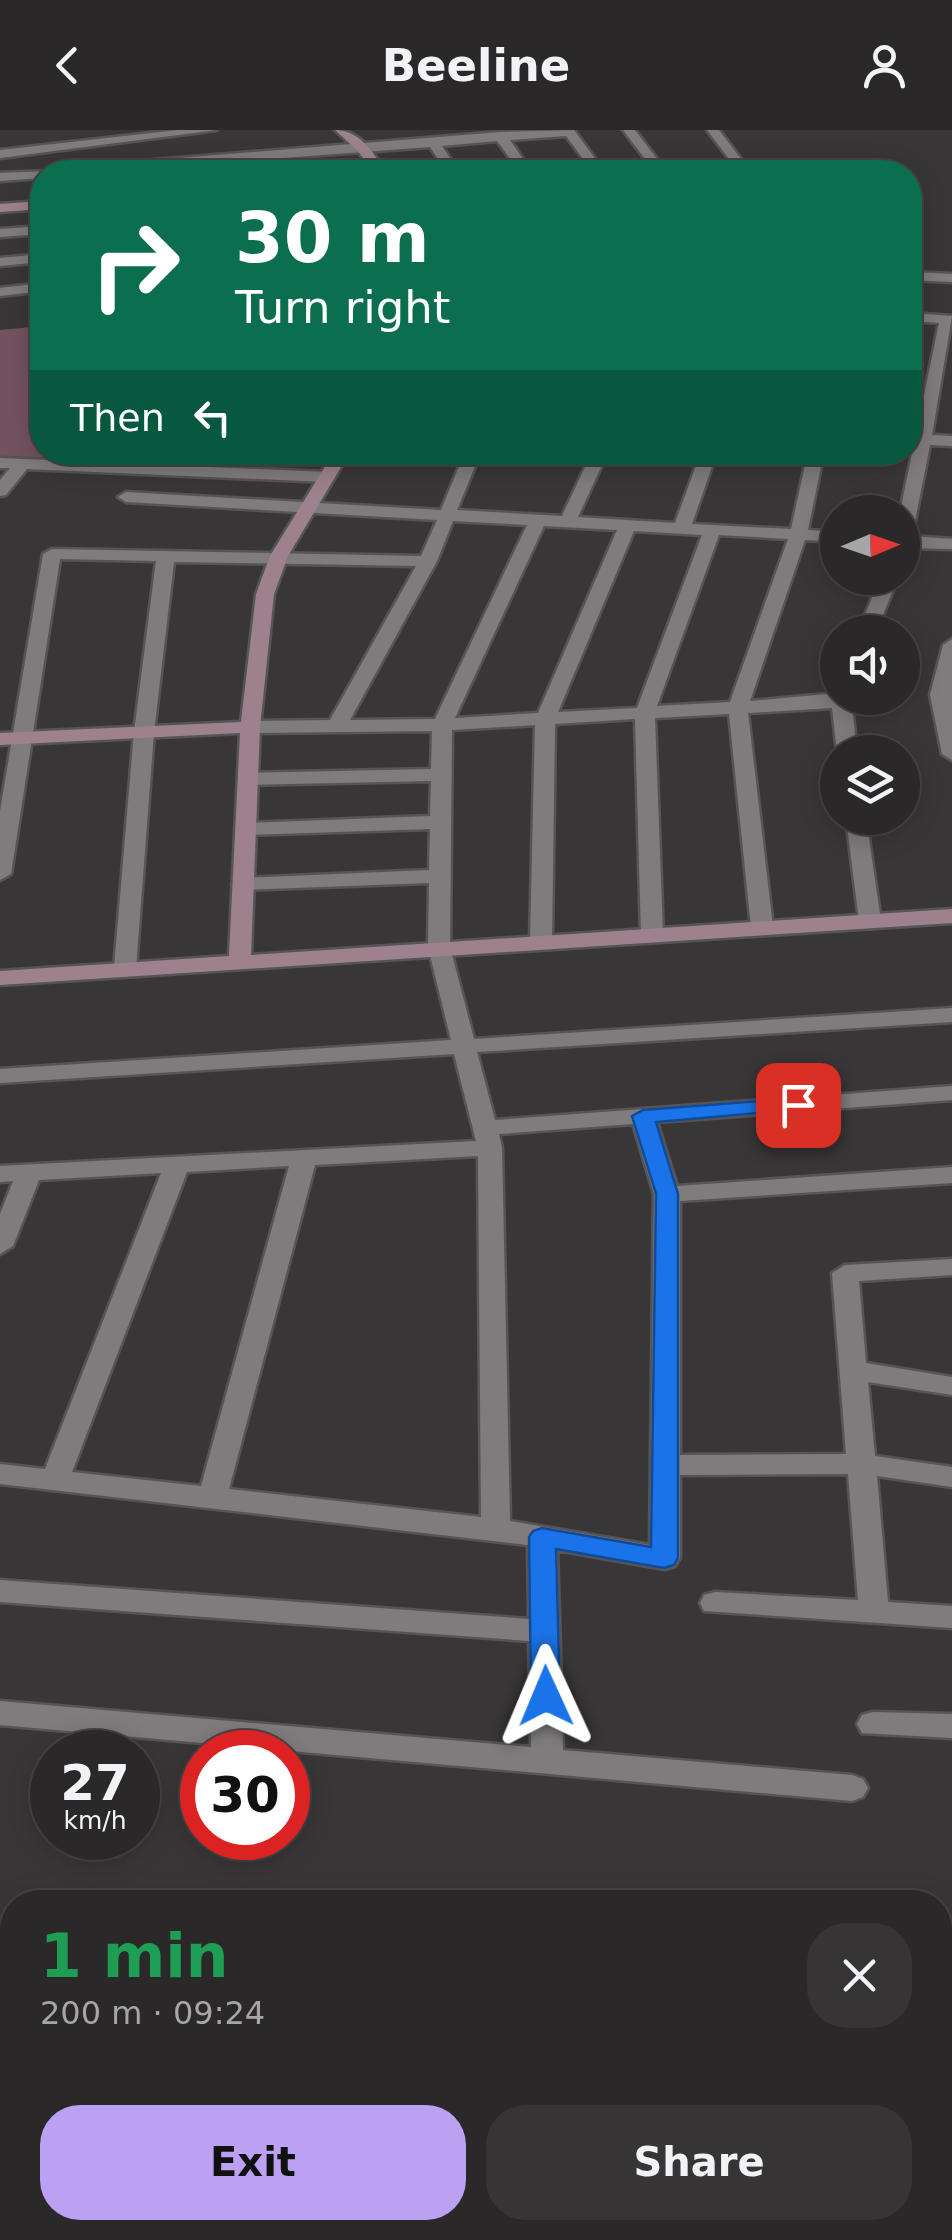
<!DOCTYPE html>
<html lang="en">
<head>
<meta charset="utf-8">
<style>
  :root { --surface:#2b2829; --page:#373435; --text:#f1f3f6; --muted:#a6a6a8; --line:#474446; --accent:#bca0f2 }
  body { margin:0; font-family:"DejaVu Sans",sans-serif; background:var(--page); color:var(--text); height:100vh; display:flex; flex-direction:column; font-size:38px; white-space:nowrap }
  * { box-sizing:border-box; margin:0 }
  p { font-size:32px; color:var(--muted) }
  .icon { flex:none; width:55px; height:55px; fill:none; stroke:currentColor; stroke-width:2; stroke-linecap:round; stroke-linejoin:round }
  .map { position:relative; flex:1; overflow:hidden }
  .drawer { position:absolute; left:0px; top:1760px; width:952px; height:350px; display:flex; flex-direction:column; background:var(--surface); border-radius:40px 40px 0 0; box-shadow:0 5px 25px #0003,0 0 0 2px var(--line) }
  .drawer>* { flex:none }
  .banner { position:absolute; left:30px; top:30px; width:892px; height:305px; border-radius:40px; box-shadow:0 5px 25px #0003,0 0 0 2px var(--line); background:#0b6e4f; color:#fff; overflow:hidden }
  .needle { width:65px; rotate:88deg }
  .fabs { position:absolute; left:820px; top:365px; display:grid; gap:20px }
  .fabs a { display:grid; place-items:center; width:100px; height:100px; border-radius:50%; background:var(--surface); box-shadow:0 5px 25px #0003,0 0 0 2px var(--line); font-size:50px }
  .speed { position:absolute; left:30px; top:1600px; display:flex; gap:20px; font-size:50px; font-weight:700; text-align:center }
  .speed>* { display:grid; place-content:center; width:130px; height:130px; border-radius:50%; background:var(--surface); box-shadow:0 5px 25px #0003,0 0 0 2px var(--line); line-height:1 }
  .speed small { font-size:25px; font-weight:400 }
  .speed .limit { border:15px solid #d22; background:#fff; color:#111 }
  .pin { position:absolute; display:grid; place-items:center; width:85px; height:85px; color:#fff; margin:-42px; border-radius:20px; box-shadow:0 5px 15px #0006 }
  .me { position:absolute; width:110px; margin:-55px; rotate:359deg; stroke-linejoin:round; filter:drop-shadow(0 0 8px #0008) }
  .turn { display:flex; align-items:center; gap:35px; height:210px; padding:0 40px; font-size:45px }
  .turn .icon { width:130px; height:130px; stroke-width:2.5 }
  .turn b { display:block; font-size:70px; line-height:85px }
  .then { display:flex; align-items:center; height:95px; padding:0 40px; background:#0003; gap:20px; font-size:38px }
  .round { display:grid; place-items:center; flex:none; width:105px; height:105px; border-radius:40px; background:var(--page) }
  .summary { display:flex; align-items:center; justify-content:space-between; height:170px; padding:0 40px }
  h1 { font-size:60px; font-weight:600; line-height:75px; color:#1e9e55 }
  .button { display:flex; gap:20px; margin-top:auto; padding:20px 40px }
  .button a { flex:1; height:115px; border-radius:40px; background:var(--accent); color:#111; font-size:40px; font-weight:600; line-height:115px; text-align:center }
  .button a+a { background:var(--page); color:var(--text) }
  header { display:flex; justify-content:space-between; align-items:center; height:130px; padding:0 40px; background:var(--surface); font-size:45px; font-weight:600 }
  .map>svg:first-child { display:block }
</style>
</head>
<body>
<header><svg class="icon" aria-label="back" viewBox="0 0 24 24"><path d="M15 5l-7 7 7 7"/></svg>Beeline<svg class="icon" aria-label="person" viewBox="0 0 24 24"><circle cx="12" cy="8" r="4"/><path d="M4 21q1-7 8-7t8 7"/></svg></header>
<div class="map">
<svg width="952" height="2110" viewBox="0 0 952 2110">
  <rect width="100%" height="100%" fill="#393637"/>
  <polygon fill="#735260" points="42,196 42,322 192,323 182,333 0,326 0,200"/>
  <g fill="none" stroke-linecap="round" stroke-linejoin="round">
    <defs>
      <g id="street">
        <polygon points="178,0 217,0 0,28 0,20"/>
        <polygon points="574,0 605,42 593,42 566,6 510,10 532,42 520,42 497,11 442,16 459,42 447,42 430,17 99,42 49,42 55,38 500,2"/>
        <polygon points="623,0 635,0 667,42 655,42"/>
        <polygon points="707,0 719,0 751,42 739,42"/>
        <polygon points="47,41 42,48 0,51 0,43"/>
        <polygon points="42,96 42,104 0,107 0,99"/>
        <polygon points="42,124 42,132 0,136 0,128"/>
        <polygon points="910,142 952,144 952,152 910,150"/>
        <polygon points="42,153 42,161 0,166 0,158"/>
        <polygon points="910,183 952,186 932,305 952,306 952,316 930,315 912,406 952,409 952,419 902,418 900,382 914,314 910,314 910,304 916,304 939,193 910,191"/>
        <path d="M465 322H481L457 380 562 386 592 322H608L578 387 675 393 701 322H717L692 394 791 399 808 322H824L808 400 838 402V412L805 410 750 571 838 563V568H902V564L906 568 896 574 852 576 857 622H837L832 578 748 583 773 797 762 804 751 797 729 584 655 588 663 804 652 811 641 804 635 589 555 594 552 811 541 818 530 811 535 595 452 600 450 817 474 909 952 878V892L477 922 495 990 952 956V970L657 992 677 1056 952 1037V1053L680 1071V1325L846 1324 832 1143 845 1135 952 1129V1145L859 1151 866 1233 952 1247V1265L868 1252 875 1326 952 1337V1357L877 1346 888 1472 952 1476V1498L704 1481 700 1473 704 1465 715 1462 858 1470 848 1344 680 1345V1428L675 1436 665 1439 557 1420 563 1620 852 1645 863 1649 868 1658 863 1667 852 1671 0 1595V1571L531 1617 529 1511 0 1472V1450L529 1489 528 1415 0 1354V1334L45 1339 161 1043 39 1050 13 1116 0 1124V1084L13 1051 0 1052V1036L476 1011 454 924 0 953V939L451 910 428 817 429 753 243 760 232 754 243 748 429 740 430 699 245 705 235 699 245 693 430 686 431 651 248 655 238 649 248 643 431 639 432 601 250 603 240 597 250 591 330 590 416 436 174 432 154 602 136 838 125 845 114 838 134 602 156 431 60 429 11 744 0 750V681L43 424 52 419 421 426 437 390 126 372 118 367 126 362 441 380ZM453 391 527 395 435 589 350 590 437 431ZM544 396 617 400 538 583 455 588ZM634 401 702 405 637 578 558 582ZM719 405 788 409 730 572 657 576ZM633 994 654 1064 650 1415 510 1391 502 1018 499 1004ZM478 1026 481 1387 229 1359 315 1035ZM289 1036 201 1356 72 1342 187 1042Z"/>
        <polygon points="0,328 327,342 335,347 327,352 27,339 6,365 0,366 0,350 10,338 0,338"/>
        <polygon points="880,448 898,448 876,502 858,502"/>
        <polygon points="952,509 952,630 942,624 930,565 943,515"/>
        <polygon points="846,688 866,688 881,791 878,796 870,798 859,791"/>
        <polygon points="873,1582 952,1584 952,1608 862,1603 857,1594 862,1585"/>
        <polygon points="0,1854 12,1856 12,1886 0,1884"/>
      </g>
      <g id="secondary">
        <path d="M335 0C360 0 374 23 385 42H373L358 21Z"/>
        <polygon points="42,71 42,79 0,82 0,74"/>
        <polygon points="334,322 350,322 288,426 274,464 260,597 251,825 952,779 952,793 0,855 0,841 229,826 240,603 0,615 0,603 241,592 256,464 270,426"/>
      </g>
    </defs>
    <use href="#street" stroke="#565454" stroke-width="5"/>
    <use href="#secondary" stroke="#565454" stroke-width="5"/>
    <use href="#street" fill="#807c7d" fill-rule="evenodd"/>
    <use href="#secondary" fill="#9d828d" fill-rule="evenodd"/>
  </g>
  <polygon fill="#1a73e8" stroke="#114b97" stroke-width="2.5" points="798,968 805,970 808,975 805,979 656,992 678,1064 678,1428 674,1435 664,1438 556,1419 560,1566 555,1574 546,1577 536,1574 531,1566 529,1407 533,1401 542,1398 651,1417 656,1064 632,986 643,980"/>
</svg>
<div class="fabs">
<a><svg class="needle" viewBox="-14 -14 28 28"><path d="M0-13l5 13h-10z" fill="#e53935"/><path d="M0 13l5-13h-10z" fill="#a6a6a8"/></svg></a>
<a><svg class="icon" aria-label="sound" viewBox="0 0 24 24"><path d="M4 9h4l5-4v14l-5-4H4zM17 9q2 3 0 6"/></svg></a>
<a><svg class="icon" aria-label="layers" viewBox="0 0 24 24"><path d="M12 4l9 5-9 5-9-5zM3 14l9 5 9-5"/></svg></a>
</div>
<div class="speed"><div>27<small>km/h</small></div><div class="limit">30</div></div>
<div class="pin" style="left:798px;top:975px;background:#d93025"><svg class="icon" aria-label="arrive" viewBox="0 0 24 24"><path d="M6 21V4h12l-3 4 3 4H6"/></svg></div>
<svg class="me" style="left:546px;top:1566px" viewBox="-20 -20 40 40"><path d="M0-17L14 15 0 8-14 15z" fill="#1a73e8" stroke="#fff" stroke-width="4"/></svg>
<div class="banner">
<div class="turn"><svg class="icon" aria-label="right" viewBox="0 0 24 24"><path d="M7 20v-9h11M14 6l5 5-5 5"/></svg><div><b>30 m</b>Turn right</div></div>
<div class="then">Then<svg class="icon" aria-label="left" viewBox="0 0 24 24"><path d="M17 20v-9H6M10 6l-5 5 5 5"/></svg></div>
</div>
<section class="drawer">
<div class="summary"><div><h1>1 min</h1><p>200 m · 09:24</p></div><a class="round"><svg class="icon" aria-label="close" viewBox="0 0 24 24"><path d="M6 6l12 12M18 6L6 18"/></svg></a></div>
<div class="button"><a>Exit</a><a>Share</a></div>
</section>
</div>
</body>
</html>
